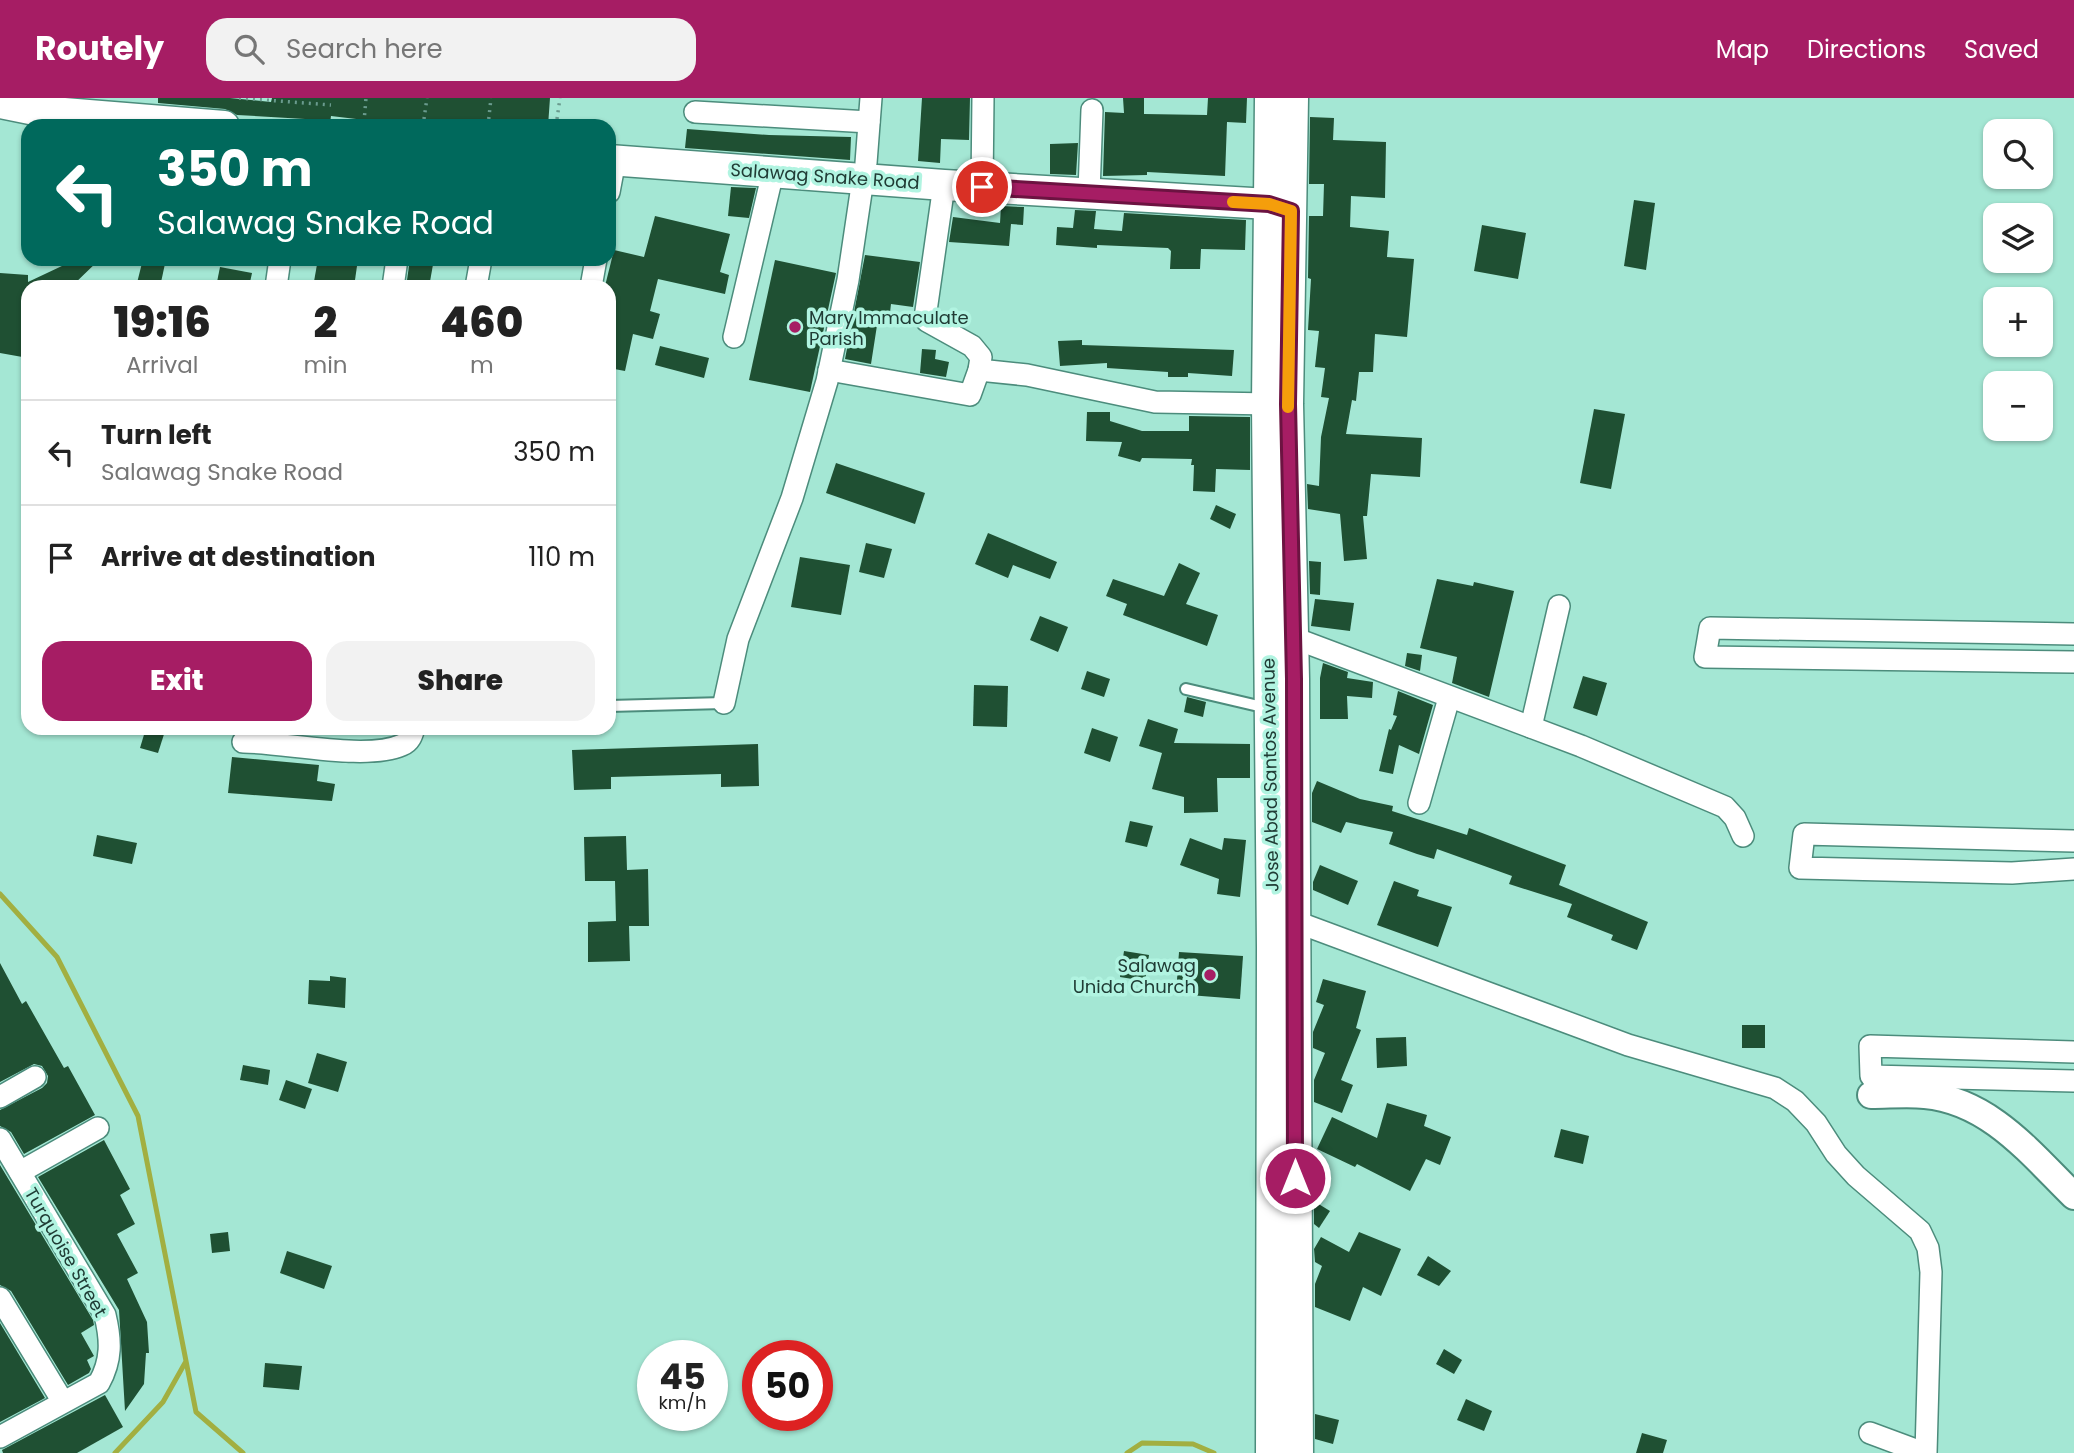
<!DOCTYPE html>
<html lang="en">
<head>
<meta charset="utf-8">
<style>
  :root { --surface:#fff; --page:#f2f2f2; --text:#222; --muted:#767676; --line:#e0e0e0; --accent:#a61d64 }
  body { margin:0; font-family:Poppins,sans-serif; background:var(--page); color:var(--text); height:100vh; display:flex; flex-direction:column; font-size:26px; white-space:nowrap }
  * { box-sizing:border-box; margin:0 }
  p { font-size:23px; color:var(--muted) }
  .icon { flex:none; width:38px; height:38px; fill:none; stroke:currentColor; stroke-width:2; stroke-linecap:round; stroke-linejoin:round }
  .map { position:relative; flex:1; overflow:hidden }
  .panel { position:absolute; left:21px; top:182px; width:595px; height:455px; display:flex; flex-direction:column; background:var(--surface); border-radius:21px; box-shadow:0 2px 5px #0004 }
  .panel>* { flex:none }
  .hud { position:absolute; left:21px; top:21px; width:595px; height:147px; border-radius:21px; box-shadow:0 2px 5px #0004; background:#00695c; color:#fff; overflow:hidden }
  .fabs { position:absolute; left:1983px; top:21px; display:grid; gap:14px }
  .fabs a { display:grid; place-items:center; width:70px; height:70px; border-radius:14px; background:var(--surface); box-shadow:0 2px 5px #0004; font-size:35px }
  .speed { position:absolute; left:637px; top:1242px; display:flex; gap:14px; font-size:35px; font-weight:700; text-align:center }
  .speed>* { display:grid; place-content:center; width:91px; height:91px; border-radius:50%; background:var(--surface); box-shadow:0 2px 5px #0004; line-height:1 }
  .speed small { font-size:18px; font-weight:400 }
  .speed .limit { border:10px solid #d22; background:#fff; color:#111 }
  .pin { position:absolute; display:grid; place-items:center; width:60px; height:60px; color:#fff; margin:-30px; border:4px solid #fff; border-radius:50%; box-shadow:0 2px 7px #0007 }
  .me { position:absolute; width:77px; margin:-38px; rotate:0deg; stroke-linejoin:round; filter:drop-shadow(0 0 5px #0008) }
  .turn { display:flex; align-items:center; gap:24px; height:147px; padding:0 21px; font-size:32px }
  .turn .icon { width:91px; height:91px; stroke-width:2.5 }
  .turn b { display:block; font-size:49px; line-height:60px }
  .eta { display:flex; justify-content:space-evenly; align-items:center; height:119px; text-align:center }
  .eta b { font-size:42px; font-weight:800; line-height:49px }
  .primary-button { display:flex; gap:14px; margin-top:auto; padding:14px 21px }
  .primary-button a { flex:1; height:80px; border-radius:21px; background:var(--accent); color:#fff; font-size:28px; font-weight:800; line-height:80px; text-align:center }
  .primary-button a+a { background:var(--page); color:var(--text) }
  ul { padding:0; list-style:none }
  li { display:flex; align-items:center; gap:21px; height:105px; padding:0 21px; border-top:2px solid var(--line) }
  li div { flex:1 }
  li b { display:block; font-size:26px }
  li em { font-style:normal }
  header { display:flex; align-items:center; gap:42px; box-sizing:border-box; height:98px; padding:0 35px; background:var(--accent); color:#fff }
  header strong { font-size:33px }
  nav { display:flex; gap:38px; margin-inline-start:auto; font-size:24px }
  .search { width:490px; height:63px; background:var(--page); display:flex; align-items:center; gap:18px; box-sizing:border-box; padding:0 24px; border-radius:21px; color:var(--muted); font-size:26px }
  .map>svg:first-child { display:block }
</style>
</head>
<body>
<header>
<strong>Routely</strong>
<div class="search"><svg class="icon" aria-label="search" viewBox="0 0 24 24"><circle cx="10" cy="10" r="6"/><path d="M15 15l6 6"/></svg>Search here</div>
<nav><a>Map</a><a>Directions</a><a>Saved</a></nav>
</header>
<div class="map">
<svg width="2074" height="1355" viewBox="0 0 2074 1355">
  <rect width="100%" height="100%" fill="#a4e7d4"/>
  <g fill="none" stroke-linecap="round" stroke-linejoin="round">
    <g stroke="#a2af41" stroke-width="5">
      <polyline points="0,796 57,859 138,1018 196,1314 243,1355"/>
      <polyline points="115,1355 163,1304 185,1265"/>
      <polyline points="1127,1355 1142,1345 1193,1346 1214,1355"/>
    </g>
  </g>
  <g fill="#1f5033">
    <polygon points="158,0 230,0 271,4 272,0 550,0 548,28 372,28 373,23 331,18 330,26 304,25 305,21 237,17 225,11 158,5"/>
    <polygon points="922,0 970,0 969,42 941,41 940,65 918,63"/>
    <polygon points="1123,0 1144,0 1144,16 1207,17 1208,0 1247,0 1246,25 1227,24 1225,78 1147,74 1147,77 1103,78 1105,14 1124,15"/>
    <polygon points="1310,19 1334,20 1333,42 1386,44 1385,100 1351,98 1350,129 1389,133 1387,159 1414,161 1407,239 1375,236 1373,274 1359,274 1356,303 1352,302 1346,336 1422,340 1420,379 1371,376 1367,418 1363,418 1367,461 1344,463 1340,416 1308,411 1307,386 1319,388 1321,339 1329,300 1321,299 1325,270 1315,269 1319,233 1308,232 1311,181 1308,180 1309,118 1323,118 1324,86 1309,86"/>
    <polygon points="687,31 769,37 851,39 850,62 685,50"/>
    <polygon points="1078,45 1076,77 1050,76 1050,46"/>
    <polygon points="731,89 756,90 749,120 728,118"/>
    <polygon points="1634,102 1655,105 1646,172 1624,168"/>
    <polygon points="1001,108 1024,109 1023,127 1011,126 1009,148 949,144 953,119 1000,125"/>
    <polygon points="1075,112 1096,113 1094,131 1122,133 1124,115 1246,122 1245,152 1201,151 1200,171 1170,171 1171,153 1168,150 1097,147 1097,150 1056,147 1057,129 1073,130"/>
    <polygon points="655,118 730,136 720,174 729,177 725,196 658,181 650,213 660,216 653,241 633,236 625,273 609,270 609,188 605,188 614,152 644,159"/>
    <polygon points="1482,127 1526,135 1518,181 1474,173"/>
    <polygon points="865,157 920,164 913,209 891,206 889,223 878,221 871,266 845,261"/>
    <polygon points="66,161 100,161 71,189 28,189 28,260 0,255 0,175 28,177 28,184 64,167"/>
    <polygon points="143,161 166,161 160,189 136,189"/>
    <polygon points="318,161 358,161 354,189 313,189"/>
    <polygon points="410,161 434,161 429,189 406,189"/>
    <polygon points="775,162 836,175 810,294 749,282"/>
    <polygon points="220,169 252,175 249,189 216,189"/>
    <polygon points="1082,242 1082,247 1234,252 1232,278 1188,275 1188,279 1168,279 1168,274 1107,270 1107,265 1060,268 1058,243"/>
    <polygon points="660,248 709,260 704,280 655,267"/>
    <polygon points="922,251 936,252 935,261 949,264 946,279 920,275"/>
    <polygon points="1594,311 1625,316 1611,391 1580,385"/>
    <polygon points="1087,314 1110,314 1110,323 1142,333 1189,333 1189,318 1250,319 1250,372 1216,371 1215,394 1193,393 1194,367 1191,367 1192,361 1142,360 1140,364 1118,358 1122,344 1086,343"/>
    <polygon points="836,365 925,395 915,426 826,395"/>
    <polygon points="1216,407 1236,416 1230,431 1210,421"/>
    <polygon points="988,435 1057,464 1050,481 1013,467 1008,480 975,466"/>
    <polygon points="866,445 892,451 884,480 859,474"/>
    <polygon points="800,459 850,467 841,517 791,509"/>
    <polygon points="1309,463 1321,464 1320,497 1310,496"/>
    <polygon points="1179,465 1200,475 1186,506 1218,517 1207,548 1123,517 1127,506 1106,498 1113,481 1164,498"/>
    <polygon points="1437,481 1473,488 1474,484 1514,493 1489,599 1452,585 1457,559 1420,550"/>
    <polygon points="1315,501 1354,505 1350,533 1311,528"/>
    <polygon points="1040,518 1068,529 1058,554 1030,542"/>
    <polygon points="1407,555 1422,557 1420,573 1405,568"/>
    <polygon points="1323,565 1348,574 1347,580 1373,584 1372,600 1347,598 1348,621 1320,621 1320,580"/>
    <polygon points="1087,573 1110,581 1104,599 1081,591"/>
    <polygon points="1583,578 1607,585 1597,618 1573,610"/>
    <polygon points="974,587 1008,588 1007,629 973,628"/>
    <polygon points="1398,593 1433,607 1419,656 1399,647 1393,676 1379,673 1389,631 1391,632 1397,618 1393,617"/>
    <polygon points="1187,599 1206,604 1203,619 1184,614"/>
    <polygon points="1148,621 1178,631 1174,645 1250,646 1250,680 1217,680 1218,714 1184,715 1184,699 1152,691 1162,655 1139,648"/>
    <polygon points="146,630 166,630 158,655 140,650"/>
    <polygon points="1092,630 1118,639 1110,664 1084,655"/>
    <polygon points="758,646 759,688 721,689 721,676 611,679 611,691 574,692 572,652"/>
    <polygon points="232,659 319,667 317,683 335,686 332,703 228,695"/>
    <polygon points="1317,683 1360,701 1393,708 1392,713 1467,737 1469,730 1566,767 1559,787 1648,824 1637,852 1611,842 1613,837 1567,819 1572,806 1509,786 1512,778 1437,751 1434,761 1417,756 1389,746 1393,734 1346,724 1341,735 1312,724 1312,695"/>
    <polygon points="1130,723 1153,728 1147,749 1125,744"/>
    <polygon points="97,737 137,745 132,766 93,758"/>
    <polygon points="626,738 627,772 648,771 649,828 629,828 630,863 588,864 588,824 616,823 615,783 585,783 584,739"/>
    <polygon points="1190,740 1222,752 1224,740 1246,742 1240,799 1217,796 1219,781 1180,767"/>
    <polygon points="1320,767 1358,783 1348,807 1313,792 1313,784"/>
    <polygon points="1394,783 1419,792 1417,798 1452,809 1438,849 1377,827"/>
    <polygon points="1124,853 1149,857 1145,883 1120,879"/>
    <polygon points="1179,854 1243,858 1240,901 1176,896"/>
    <polygon points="0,865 22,906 26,903 64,970 68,968 95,1017 24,1056 11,1034 0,1028 0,1012 42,990 47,985 48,978 42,968 34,966 0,984"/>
    <polygon points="330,878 346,880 345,910 308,906 309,882 330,883"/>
    <polygon points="1323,881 1366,893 1356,930 1361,932 1341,982 1353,987 1342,1015 1314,1004 1314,982 1325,955 1313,950 1313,934 1324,907 1316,904"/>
    <rect x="1742" y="927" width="23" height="23"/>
    <polygon points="1406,939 1407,968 1377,970 1376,940"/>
    <polygon points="317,955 347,964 338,994 308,985"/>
    <polygon points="243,967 270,972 268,987 240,982"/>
    <polygon points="286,982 312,991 305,1011 279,1002"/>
    <polygon points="1387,1005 1427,1017 1424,1028 1451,1039 1440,1067 1426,1061 1410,1093 1357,1066 1355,1069 1317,1051 1332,1019 1377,1040"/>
    <polygon points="1561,1031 1589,1038 1583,1066 1554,1059"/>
    <polygon points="104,1042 130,1091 120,1097 135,1126 117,1136 138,1175 127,1181 147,1224 149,1255 146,1255 144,1286 125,1313 119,1212 38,1079"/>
    <polygon points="0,1067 93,1222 94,1227 81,1235 94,1258 87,1262 91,1271 89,1275 68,1287 11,1193 0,1187"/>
    <polygon points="1317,1105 1330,1113 1319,1130 1314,1126 1314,1110"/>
    <polygon points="228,1134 230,1153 212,1155 210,1136"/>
    <polygon points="1359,1134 1401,1151 1381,1198 1363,1189 1350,1223 1315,1209 1315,1186 1322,1168 1315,1164 1314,1151 1321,1139 1349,1154"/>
    <polygon points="287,1153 332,1168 324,1191 280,1175"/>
    <polygon points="1428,1158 1451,1173 1439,1188 1417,1177"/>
    <polygon points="0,1225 45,1300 0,1324"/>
    <polygon points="1444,1251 1462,1262 1454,1276 1436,1266"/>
    <polygon points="265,1265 302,1268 299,1292 263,1289"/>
    <polygon points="105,1297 123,1329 77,1355 3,1355 2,1352"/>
    <polygon points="1466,1301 1492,1313 1484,1333 1457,1322"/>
    <polygon points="1315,1316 1339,1322 1333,1346 1315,1341"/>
    <polygon points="1642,1335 1667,1342 1663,1355 1636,1355"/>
  </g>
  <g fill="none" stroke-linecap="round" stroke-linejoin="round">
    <defs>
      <g id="service">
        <polyline points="1186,591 1267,610"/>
        <polyline points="609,608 724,605"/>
      </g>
      <g id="minor">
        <polyline points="695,14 869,24"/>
        <polyline points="866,65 871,0"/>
        <polyline points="982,89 983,0"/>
        <polyline points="609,94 615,62"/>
        <polyline points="1089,94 1092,12"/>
        <polyline points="276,189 280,161"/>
        <polyline points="393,189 397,161"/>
        <polyline points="476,189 481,161"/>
        <polyline points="591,189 596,161"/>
        <polyline points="734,239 773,74"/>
        <polyline points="829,272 970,297 979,272 981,259 972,248 927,223 926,213 944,87"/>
        <polyline points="979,272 1027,277 1155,304 1278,306"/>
        <polyline points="2074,536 1710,530 1705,559 2074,564"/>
        <polyline points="1283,539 1294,540 1581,648 1725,709 1735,720 1743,738"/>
        <polyline points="724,605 738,541 792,400 827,283 848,182 863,81"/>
        <polyline points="1531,629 1559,508"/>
        <path d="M243 644C285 644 366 663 402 647 410 644 412 637 414 630"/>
        <polyline points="1419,705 1449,600"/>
        <polyline points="2074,743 1804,736 1800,770 2012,775 2074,771"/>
        <polyline points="1283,824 1294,823 1628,947 1775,990 1795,1003 1816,1025 1836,1056 1856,1078 1920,1133 1928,1150 1931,1174 1926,1355"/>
        <polyline points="2074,954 1870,948 1871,978 2074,983"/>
        <polyline points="0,999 35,979"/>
        <path d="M0 1041 105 1217C111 1242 112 1262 99 1285L0 1339"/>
        <polyline points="20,1074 98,1030"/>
        <polyline points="0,1200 63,1304"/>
        <polyline points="1870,1335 1924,1355"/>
      </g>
      <path id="tertiary" d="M1871 997C1889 997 1908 995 1925 997 1990 1003 2031 1056 2074 1098"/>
      <g id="secondary">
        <polyline points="1270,0 1267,306 1272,849 1271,1355"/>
        <polyline points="1293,0 1288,306 1294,581 1298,1355"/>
        <polyline points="0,5 40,13 224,28"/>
        <polyline points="609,62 944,87 1269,106 1289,112"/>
      </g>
    </defs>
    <use href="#service" stroke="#4c8c7c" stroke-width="14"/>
    <use href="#minor" stroke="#4c8c7c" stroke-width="24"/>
    <use href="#tertiary" stroke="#4c8c7c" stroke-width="30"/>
    <use href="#secondary" stroke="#4c8c7c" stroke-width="33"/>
    <g stroke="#6a9b8e" stroke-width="3.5" stroke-dasharray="2 5" stroke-linecap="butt">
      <polyline points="239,0 331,7"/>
      <polyline points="364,24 366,0"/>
      <polyline points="423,28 427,0"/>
      <polyline points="488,28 491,0"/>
      <polyline points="556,28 560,0"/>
    </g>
    <use href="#service" stroke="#fff" stroke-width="10"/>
    <use href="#minor" stroke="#fff" stroke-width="21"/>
    <use href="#tertiary" stroke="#fff" stroke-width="26"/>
    <use href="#secondary" stroke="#fff" stroke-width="30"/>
  </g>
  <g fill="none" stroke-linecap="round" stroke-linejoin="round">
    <defs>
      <polyline id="route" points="982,89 1269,106 1291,113 1288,306 1294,581 1295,1080"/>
    </defs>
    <use href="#route" stroke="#6c1341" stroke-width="18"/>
    <use href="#route" stroke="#a61d64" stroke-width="12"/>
    <polyline stroke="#f59e0b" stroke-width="12" points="1233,104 1269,106 1291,113 1288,309"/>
  </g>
  <g fill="#a61d64" stroke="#b1f4e1" stroke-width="2.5">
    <circle cx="795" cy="229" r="7"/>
    <circle cx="1210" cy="877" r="7"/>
  </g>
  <g text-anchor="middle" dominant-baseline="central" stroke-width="7" stroke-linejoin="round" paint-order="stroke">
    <g font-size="18" fill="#203c35" stroke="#b1f4e1">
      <text transform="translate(825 78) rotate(4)">Salawag Snake Road</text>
      <text transform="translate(1270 677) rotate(-91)">Jose Abad Santos Avenue</text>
      <text transform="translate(66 1154) rotate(60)">Turquoise Street</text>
    </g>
    <g font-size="18" fill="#203c35" stroke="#b1f4e1" text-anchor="start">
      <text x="809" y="219">Mary Immaculate<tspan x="809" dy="21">Parish</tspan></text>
      <text x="1196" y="867" text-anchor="end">Salawag<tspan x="1196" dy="21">Unida Church</tspan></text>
    </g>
  </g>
</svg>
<div class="fabs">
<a><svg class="icon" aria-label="search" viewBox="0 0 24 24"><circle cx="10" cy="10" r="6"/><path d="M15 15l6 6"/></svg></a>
<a><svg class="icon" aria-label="layers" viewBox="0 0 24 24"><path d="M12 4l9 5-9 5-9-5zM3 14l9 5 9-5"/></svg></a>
<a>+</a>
<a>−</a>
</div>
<div class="speed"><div>45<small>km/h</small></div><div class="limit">50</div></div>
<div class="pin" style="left:982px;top:89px;background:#d93025"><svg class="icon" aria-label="arrive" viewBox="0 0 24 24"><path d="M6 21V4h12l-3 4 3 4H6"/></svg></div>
<svg class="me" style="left:1295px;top:1080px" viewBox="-20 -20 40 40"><circle r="17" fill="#a61d64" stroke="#fff" stroke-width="3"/><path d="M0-11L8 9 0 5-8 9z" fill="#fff"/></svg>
<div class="hud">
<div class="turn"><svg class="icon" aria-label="left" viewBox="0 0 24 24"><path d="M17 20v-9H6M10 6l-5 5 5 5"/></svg><div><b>350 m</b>Salawag Snake Road</div></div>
</div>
<section class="panel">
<div class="eta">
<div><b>19:16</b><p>Arrival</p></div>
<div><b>2</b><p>min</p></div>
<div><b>460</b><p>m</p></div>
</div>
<ul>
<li><svg class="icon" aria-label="left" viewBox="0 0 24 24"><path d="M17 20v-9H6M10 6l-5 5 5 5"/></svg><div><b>Turn left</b><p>Salawag Snake Road</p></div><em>350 m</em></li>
<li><svg class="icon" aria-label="arrive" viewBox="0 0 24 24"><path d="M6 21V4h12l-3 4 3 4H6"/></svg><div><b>Arrive at destination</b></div><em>110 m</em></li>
</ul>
<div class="primary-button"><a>Exit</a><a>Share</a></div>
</section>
</div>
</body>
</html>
